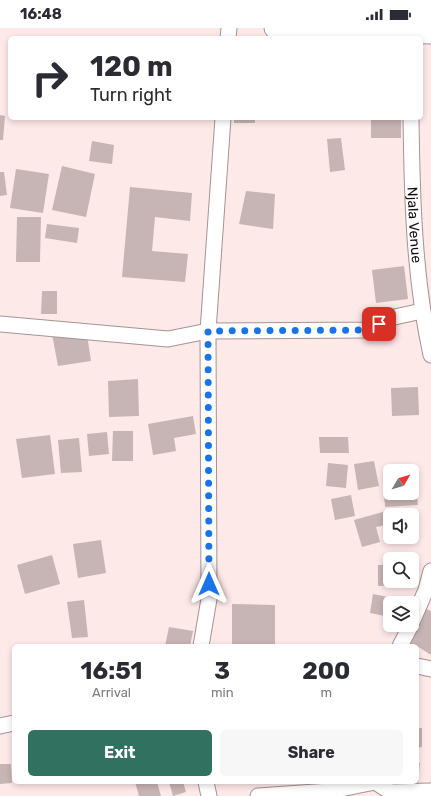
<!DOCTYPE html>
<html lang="en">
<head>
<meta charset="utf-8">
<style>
  :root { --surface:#fff; --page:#f7f7f7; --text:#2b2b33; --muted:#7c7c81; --accent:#317160 }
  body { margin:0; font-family:Rubik,sans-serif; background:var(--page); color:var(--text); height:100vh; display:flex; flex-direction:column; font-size:15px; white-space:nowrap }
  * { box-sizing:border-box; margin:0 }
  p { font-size:13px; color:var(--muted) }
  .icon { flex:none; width:22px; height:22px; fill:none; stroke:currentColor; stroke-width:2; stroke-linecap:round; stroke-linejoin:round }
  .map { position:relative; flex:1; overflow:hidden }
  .drawer { position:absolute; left:12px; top:616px; width:407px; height:140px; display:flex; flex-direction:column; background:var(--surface); border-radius:6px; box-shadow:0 2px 6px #0003 }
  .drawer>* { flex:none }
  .hud { position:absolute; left:8px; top:8px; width:415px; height:84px; border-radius:6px; box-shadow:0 2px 6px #0003; background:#fff; color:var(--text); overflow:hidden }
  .needle { width:26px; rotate:52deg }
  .controls { position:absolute; left:383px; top:436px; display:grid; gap:8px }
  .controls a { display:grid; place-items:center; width:36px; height:36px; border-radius:6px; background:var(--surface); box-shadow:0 2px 6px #0003; font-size:20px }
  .pin { position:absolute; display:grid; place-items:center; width:34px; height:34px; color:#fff; margin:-17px; border-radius:8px; box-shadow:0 2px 6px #0006 }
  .me { position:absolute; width:44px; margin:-22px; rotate:0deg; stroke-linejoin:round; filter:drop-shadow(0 0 3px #0008) }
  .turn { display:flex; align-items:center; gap:14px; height:84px; padding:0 16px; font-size:18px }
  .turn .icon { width:52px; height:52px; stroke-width:2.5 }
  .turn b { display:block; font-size:28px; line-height:34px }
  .eta { display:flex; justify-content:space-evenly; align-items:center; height:68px; text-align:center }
  .eta b { font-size:24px; font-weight:700; line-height:28px }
  .cta { display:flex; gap:8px; margin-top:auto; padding:8px 16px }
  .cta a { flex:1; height:46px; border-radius:6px; background:var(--accent); color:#fff; font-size:16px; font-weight:700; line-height:46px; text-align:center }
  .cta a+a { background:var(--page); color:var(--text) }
  .status { display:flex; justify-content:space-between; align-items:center; height:28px; padding:0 20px; background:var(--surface); direction:ltr }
  .status svg { height:11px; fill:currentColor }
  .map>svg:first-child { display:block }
</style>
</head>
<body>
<div class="status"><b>16:48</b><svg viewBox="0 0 49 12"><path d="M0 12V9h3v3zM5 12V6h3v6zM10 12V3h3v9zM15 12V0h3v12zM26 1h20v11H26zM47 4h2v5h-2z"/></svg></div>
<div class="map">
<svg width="431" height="768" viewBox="0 0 431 768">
  <rect width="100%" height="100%" fill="#fee9e9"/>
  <g fill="#c7b4b4">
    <polygon points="0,87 5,88 3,112 0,112"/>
    <rect x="234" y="90" width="21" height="5"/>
    <rect x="371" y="90" width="30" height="20"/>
    <polygon points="341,110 345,142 330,144 327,111"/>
    <polygon points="92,113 114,117 112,136 89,133"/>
    <polygon points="62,138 95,146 86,189 52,182"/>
    <polygon points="16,141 49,146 43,185 10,180"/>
    <polygon points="0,144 4,144 7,167 0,168"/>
    <polygon points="130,159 192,165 190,193 155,189 152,223 188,226 185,254 122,249"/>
    <polygon points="246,163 275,166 273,201 239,196"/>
    <polygon points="17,189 41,189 40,234 16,234"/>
    <polygon points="47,196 79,200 77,215 45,210"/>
    <polygon points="404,238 408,271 376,275 372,242"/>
    <polygon points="42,263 57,263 57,286 41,286"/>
    <polygon points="86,300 91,333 58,338 52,306"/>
    <polygon points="138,351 139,388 109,389 108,353"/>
    <polygon points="418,359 419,387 392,388 391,360"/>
    <polygon points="193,388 196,406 174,410 176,423 153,427 148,396"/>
    <polygon points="113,403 133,403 133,433 112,433"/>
    <polygon points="107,404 109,426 89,428 87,406"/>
    <polygon points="50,407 55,446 22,450 16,411"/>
    <polygon points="319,409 348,409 349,425 320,425"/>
    <polygon points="79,410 82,444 61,445 58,412"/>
    <polygon points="374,433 379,458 358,462 354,436"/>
    <polygon points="328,435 348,437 346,460 326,458"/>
    <polygon points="412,452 415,452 418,477 385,479 383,454 390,454 390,465 412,465"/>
    <polygon points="351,467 355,488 335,492 331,471"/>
    <polygon points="397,480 399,487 390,487 390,496 376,499 380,514 362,519 354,492"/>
    <polygon points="101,512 106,545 78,550 73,516"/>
    <polygon points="52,527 60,556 25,566 17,537"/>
    <polygon points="378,537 390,537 390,553 412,553 412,557 378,558"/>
    <polygon points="373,566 398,571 397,575 390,575 390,589 370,585"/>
    <polygon points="84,572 88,609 72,610 67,574"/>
    <polygon points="232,576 275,577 275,618 232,618"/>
    <polygon points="426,581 431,583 431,627 417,618 408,615"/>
    <polygon points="169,599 193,603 190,618 165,618"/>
    <polygon points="417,700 422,700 422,719 417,720"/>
    <polygon points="417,734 420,735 418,755 417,755"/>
    <polygon points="0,736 11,736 12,755 0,756"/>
    <polygon points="135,754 157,754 161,768 139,768"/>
    <polygon points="169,754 183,754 186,764 173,768"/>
  </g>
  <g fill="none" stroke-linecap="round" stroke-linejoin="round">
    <defs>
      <g id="street">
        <polyline points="228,10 229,0"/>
        <path id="s1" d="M411 90C412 170 414 249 431 327"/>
        <polyline points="0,296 168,311 208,303 369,302 390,290 422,283"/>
        <polyline points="412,594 426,562 431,543"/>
        <polyline points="201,618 209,571 208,303 223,90"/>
        <polyline points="400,618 411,597"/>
        <polyline points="417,638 431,641"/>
        <polyline points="0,698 14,695"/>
        <polyline points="206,754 209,768"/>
        <polyline points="375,754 391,764 431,763"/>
        <polyline points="258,768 330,763 375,754"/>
      </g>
      <polyline id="secondary" points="275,0 431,5"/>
    </defs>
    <use href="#street" stroke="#a69393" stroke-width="17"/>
    <use href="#secondary" stroke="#a69393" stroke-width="23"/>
    <use href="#street" stroke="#fff" stroke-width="15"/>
    <use href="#secondary" stroke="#fff" stroke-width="21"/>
  </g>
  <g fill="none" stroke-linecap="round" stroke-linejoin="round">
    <polyline stroke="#1a73e8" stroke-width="7" stroke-dasharray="0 12.6" points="209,556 208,303 369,302 379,296"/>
  </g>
  <g text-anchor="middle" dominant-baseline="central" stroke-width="3" stroke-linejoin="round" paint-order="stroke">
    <g font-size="14" fill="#150e0f" stroke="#fff">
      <text stroke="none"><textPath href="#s1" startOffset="107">Njala Venue</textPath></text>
    </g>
  </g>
</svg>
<div class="controls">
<a><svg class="needle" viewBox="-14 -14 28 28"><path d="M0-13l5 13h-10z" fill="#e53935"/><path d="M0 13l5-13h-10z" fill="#7c7c81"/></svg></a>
<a><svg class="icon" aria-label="sound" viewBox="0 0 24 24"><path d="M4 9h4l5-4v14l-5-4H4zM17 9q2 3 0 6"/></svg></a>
<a><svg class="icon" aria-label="search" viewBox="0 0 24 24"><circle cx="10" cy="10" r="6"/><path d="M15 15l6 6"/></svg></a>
<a><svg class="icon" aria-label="layers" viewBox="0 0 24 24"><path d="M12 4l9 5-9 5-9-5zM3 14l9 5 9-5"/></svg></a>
</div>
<div class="pin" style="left:379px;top:296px;background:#d93025"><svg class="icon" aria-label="arrive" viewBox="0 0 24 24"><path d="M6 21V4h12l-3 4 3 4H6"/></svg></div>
<svg class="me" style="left:209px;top:556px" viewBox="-20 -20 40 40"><path d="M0-17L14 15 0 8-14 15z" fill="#1a73e8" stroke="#fff" stroke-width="4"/></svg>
<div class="hud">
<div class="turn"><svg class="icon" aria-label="right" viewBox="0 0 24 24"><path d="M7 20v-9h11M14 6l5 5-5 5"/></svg><div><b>120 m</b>Turn right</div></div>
</div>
<section class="drawer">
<div class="eta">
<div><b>16:51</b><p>Arrival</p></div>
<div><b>3</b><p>min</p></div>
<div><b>200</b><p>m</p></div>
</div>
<div class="cta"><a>Exit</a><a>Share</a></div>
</section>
</div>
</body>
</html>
